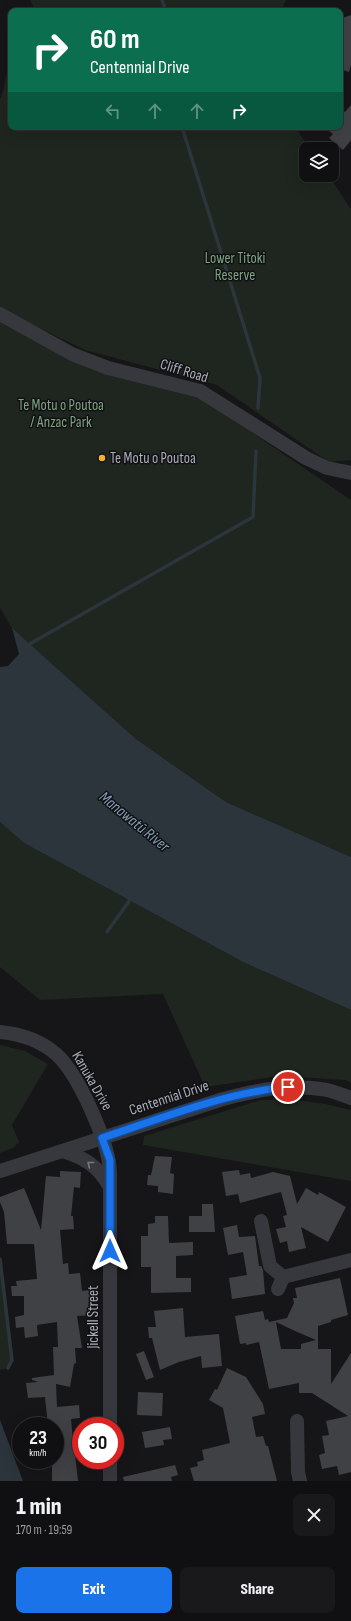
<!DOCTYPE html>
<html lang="en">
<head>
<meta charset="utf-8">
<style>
  :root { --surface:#101012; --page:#19191b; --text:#f1f3f6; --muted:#9c9d9f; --line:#303032; --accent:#1a73e8 }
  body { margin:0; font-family:"Sofia Sans Condensed",sans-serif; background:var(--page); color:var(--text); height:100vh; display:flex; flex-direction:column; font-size:15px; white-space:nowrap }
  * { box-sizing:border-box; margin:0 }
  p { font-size:13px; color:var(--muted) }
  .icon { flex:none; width:22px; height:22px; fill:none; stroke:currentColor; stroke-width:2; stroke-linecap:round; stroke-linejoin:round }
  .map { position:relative; height:1481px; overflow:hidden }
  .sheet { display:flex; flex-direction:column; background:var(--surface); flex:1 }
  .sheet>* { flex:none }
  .banner { position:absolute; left:8px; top:8px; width:335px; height:122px; border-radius:8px; box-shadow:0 4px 16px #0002,0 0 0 1px var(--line); background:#0b6e4f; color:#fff; overflow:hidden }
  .controls { position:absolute; left:299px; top:142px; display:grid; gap:8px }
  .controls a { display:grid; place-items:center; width:40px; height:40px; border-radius:8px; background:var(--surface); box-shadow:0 4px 16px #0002,0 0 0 1px var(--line); font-size:20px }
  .speed { position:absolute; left:12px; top:1417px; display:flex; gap:8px; font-size:20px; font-weight:700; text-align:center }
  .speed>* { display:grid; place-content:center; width:52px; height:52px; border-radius:50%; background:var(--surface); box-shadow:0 4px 16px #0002,0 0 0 1px var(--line); line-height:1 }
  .speed small { font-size:10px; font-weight:400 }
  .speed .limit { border:6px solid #d22; background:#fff; color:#111 }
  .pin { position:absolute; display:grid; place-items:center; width:34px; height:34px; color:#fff; margin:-17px; border:2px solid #fff; border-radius:50%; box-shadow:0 1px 4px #0007 }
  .me { position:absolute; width:44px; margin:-22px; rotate:0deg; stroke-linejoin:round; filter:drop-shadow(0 0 3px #0008) }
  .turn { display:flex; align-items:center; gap:14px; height:84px; padding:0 16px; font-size:18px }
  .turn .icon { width:52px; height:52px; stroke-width:2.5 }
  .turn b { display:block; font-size:28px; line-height:34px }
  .lanes { display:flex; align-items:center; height:38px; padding:0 16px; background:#0003; justify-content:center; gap:20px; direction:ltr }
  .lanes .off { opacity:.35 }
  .round { display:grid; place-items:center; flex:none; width:42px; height:42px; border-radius:8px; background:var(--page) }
  .headline { display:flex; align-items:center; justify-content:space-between; height:68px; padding:0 16px }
  h1 { font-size:24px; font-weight:800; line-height:30px }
  .cta { display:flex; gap:8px; margin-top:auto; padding:8px 16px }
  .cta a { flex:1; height:46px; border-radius:8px; background:var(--accent); color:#fff; font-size:16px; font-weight:800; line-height:46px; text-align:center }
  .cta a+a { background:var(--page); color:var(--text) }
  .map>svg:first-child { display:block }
</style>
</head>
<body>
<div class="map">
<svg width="351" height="1481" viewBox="0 0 351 1481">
  <rect width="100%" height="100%" fill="#161618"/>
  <g fill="#1e261f">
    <polygon points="30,0 286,0 281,11 36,11"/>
    <path d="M11 66V127H295L310 149H306V175H328L351 209V460L329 462 217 385 85 350 0 309V99C5 89 5 78 8 68Z"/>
    <polygon points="0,322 185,391 210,404 351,500 351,857 226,802 136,739 12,628 0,608"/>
    <polygon points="0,822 24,843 243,962 351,1010 351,1083 346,1080 279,1076 205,1087 163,994 40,1000 0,967"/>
    <polygon points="0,1045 25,1051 48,1064 12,1125 19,1142 13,1148 0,1153"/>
    <polygon points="288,1099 325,1104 351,1110 351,1181 143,1145 144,1136 261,1100"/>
    <polygon points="0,1259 12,1360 8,1368 0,1370"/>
  </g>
  <g fill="#2c353c">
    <polygon points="12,628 136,739 226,802 351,857 351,1010 243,962 24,843 0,822 0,667 8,666 19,654"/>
    <polygon points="0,1420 23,1481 0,1481"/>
  </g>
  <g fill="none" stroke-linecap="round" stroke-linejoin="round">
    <g stroke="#2c353c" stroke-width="3.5">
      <polyline points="162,0 166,11"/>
      <polyline points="182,127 260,378 258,408"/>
      <polyline points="26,646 253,517 256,451"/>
      <polyline points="107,932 132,897"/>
      <polyline points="0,1259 12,1360 8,1368"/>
    </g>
  </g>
  <g fill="#404145" fill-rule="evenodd">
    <polygon points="351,15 351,65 349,72 340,69 340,19"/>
    <polygon points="351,105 351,140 343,150 329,138 333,134 324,127 340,127 340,108 345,112"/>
    <polygon points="155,1156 172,1157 170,1173 174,1174 173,1194 158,1192 158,1186 147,1185 148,1175 151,1175"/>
    <polygon points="239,1170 240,1175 250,1173 251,1178 273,1172 290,1176 297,1204 306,1188 318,1195 319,1192 346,1207 328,1242 301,1227 306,1248 289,1252 287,1241 280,1243 276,1229 286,1227 283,1216 287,1215 281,1192 240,1203 238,1194 226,1196 222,1172"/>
    <polygon points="60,1171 81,1172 80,1188 74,1187 71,1216 73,1216 74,1229 60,1230 63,1264 68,1263 69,1274 80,1273 82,1291 90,1290 92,1315 77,1316 82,1348 75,1348 76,1363 74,1364 70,1387 56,1384 57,1407 79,1405 80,1418 71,1419 73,1441 81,1440 81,1454 75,1455 78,1481 52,1481 52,1460 55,1460 55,1426 48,1426 45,1397 28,1398 26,1383 38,1382 32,1380 32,1378 54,1375 53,1347 58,1347 57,1322 37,1325 38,1336 25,1338 24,1327 16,1328 15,1317 24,1315 24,1296 12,1296 11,1286 17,1286 16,1281 37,1279 34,1244 7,1244 4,1212 0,1202 0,1197 24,1188 41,1230 46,1176 60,1177"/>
    <polygon points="202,1204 213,1204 215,1232 189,1232 189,1216 202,1216"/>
    <polygon points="155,1216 168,1216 169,1243 193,1242 193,1255 176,1256 176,1278 191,1278 191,1292 151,1293 151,1267 141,1267 141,1236 148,1236 148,1224 155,1223"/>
    <polygon points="237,1225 239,1237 255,1236 259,1266 261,1266 263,1270 265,1294 232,1299 229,1278 247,1275 243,1252 228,1255 223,1228"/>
    <path d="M340 1278 348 1315 331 1320V1322L318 1326V1349H331V1384L351 1353V1472L339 1475 337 1466 322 1469 319 1455 325 1453 322 1436 329 1435 326 1421 348 1416 312 1393H299V1383L269 1389 259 1342 246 1345V1343L240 1344 235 1316 263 1311 265 1320 268 1319 269 1322 287 1318 294 1303 293 1298H297L295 1288ZM276 1322 295 1331 316 1340 301 1344V1349H281Z"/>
    <polygon points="183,1308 185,1337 219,1334 222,1366 202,1368 201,1356 179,1362 160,1370 152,1338 149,1338 148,1327 156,1327 154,1311"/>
    <polygon points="144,1351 154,1377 146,1380 136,1354"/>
    <polygon points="227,1368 246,1377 263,1404 265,1414 252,1417 256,1437 263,1436 266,1446 268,1446 277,1481 194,1481 190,1468 198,1466 197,1462 204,1460 202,1450 230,1443 223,1408 209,1400 215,1389 217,1390"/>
    <polygon points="138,1392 163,1393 162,1416 137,1415"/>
    <polygon points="170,1427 172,1439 163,1440 164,1445 145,1448 142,1432"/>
    <polygon points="175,1465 178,1475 171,1477 172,1481 124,1481 123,1477"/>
  </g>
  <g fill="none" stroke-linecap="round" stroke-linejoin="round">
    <g stroke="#37383d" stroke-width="14">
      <polyline points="0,314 72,354 108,368 200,391 306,458 327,468 351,473"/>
      <path d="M0 1032C20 1034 40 1040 56 1054 78 1073 109 1143 110 1172V1426"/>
      <path d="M63 1151C85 1158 98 1166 110 1187"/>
      <path d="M0 1171 223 1099C256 1090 288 1084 321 1089 331 1090 342 1095 351 1098"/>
      <polyline points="261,1221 270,1266 283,1277 351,1260"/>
      <polyline points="278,1289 283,1277"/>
      <polyline points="297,1421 298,1472 300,1481"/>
      <polyline points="110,1481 110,1460"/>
    </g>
  </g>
  <defs><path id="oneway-chevron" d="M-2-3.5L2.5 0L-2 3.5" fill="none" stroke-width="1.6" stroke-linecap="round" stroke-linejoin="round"/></defs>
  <use stroke="#757881" href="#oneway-chevron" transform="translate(90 1164) rotate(-142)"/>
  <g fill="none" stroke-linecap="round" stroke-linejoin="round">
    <defs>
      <path id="route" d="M110 1251V1160L102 1138C162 1118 224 1093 288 1087"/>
    </defs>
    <use href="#route" stroke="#114b97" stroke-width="10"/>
    <use href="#route" stroke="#1a73e8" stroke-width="7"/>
  </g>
  <circle fill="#f2b134" stroke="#111113" stroke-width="1.5" cx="102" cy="458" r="4"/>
  <g text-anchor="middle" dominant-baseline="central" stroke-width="3" stroke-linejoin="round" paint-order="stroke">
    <g font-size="15" fill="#7fa381" stroke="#111113">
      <text x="235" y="258">Lower Titoki<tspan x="235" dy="17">Reserve</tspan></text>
      <text x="61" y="405">Te Motu o Poutoa<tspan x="61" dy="17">/ Anzac Park</tspan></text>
    </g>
    <g font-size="15" fill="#a8adb8" stroke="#111113">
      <text transform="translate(184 371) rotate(17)">Cliff Road</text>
      <text transform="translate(92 1081) rotate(60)">Kanuka Drive</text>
      <text transform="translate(169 1098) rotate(-18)">Centennial Drive</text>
      <text transform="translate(93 1317) rotate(-90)">Jickell Street</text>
    </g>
    <g font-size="15" fill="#a8adb8" stroke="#111113" text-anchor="start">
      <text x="110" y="458">Te Motu o Poutoa</text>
    </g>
    <g font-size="16" font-style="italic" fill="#7f9bb3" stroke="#111113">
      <text transform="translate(134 822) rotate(39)">Manawatū River</text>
    </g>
  </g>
</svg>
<div class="controls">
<a><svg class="icon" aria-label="layers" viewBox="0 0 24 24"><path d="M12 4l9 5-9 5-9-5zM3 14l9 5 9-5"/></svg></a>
</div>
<div class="speed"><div>23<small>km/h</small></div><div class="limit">30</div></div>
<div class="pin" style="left:288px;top:1087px;background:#d93025"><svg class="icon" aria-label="arrive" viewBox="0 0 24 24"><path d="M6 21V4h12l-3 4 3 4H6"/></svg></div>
<svg class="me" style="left:110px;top:1251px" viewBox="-20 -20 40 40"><path d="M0-17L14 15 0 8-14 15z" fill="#1a73e8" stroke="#fff" stroke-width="4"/></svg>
<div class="banner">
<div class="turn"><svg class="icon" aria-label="right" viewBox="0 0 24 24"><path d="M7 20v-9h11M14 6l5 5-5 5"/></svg><div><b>60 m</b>Centennial Drive</div></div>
<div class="lanes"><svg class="icon off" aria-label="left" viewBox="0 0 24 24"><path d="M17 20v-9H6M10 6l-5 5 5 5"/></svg><svg class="icon off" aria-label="ahead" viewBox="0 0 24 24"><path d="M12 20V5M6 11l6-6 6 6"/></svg><svg class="icon off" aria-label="ahead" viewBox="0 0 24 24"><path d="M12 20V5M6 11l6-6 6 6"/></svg><svg class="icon" aria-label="right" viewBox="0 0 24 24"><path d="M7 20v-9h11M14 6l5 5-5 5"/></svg></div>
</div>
</div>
<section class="sheet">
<div class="headline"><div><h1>1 min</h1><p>170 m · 19:59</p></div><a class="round"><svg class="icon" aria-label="close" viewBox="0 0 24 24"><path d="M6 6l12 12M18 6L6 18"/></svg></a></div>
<div class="cta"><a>Exit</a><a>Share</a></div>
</section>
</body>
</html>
